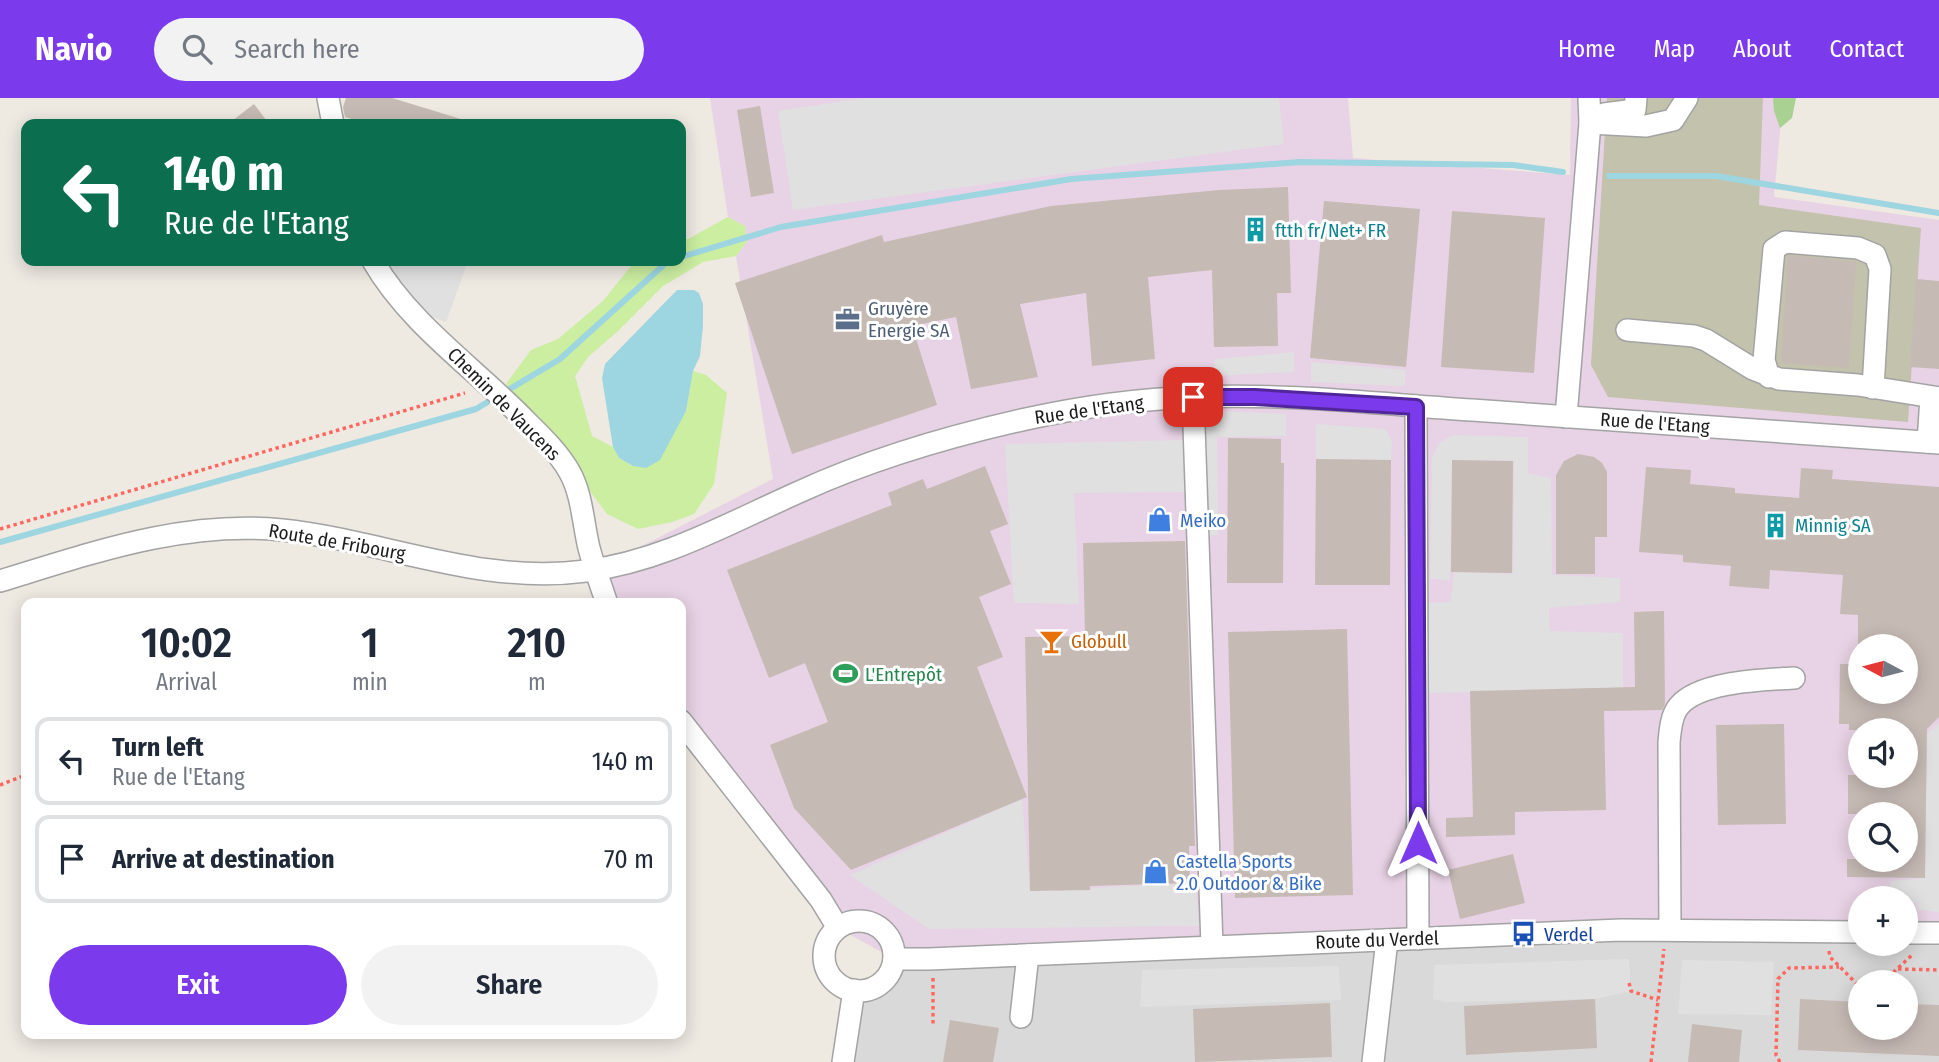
<!DOCTYPE html>
<html lang="en">
<head>
<meta charset="utf-8">
<style>
  :root { --surface:#fff; --page:#f2f2f3; --text:#1f2937; --muted:#747a83; --line:#e0e1e3; --accent:#7c3aed }
  body { margin:0; font-family:"Fira Sans Condensed",sans-serif; background:var(--page); color:var(--text); height:100vh; display:flex; flex-direction:column; font-size:26px; white-space:nowrap }
  * { box-sizing:border-box; margin:0 }
  p { font-size:23px; color:var(--muted) }
  .icon { flex:none; width:38px; height:38px; fill:none; stroke:currentColor; stroke-width:2; stroke-linecap:round; stroke-linejoin:round }
  .map { position:relative; flex:1; overflow:hidden }
  .side { position:absolute; left:21px; top:500px; width:665px; height:441px; display:flex; flex-direction:column; background:var(--surface); border-radius:14px; box-shadow:0 4px 18px #0003 }
  .side>* { flex:none }
  .hud { position:absolute; left:21px; top:21px; width:665px; height:147px; border-radius:14px; box-shadow:0 4px 18px #0003; background:#0b6e4f; color:#fff; overflow:hidden }
  .needle { width:46px; rotate:277deg }
  .controls { position:absolute; left:1848px; top:536px; display:grid; gap:14px }
  .controls a { display:grid; place-items:center; width:70px; height:70px; border-radius:50%; background:var(--surface); box-shadow:0 4px 18px #0003; font-size:35px }
  .pin { position:absolute; display:grid; place-items:center; width:60px; height:60px; color:#fff; margin:-30px; border-radius:14px; box-shadow:0 4px 10px #0006 }
  .me { position:absolute; width:77px; margin:-38px; rotate:0deg; stroke-linejoin:round; filter:drop-shadow(0 0 5px #0008) }
  .turn { display:flex; align-items:center; gap:24px; height:147px; padding:0 28px; font-size:32px }
  .turn .icon { width:91px; height:91px; stroke-width:2.5 }
  .turn b { display:block; font-size:49px; line-height:60px }
  .eta { display:flex; justify-content:space-evenly; align-items:center; height:119px; text-align:center }
  .eta b { font-size:42px; font-weight:600; line-height:49px }
  .button { display:flex; gap:14px; margin-top:auto; padding:14px 28px }
  .button a { flex:1; height:80px; border-radius:42px; background:var(--accent); color:#fff; font-size:28px; font-weight:600; line-height:80px; text-align:center }
  .button a+a { background:var(--page); color:var(--text) }
  ul { padding:0; list-style:none }
  li { display:flex; align-items:center; gap:21px; height:88px; margin:0 14px 10px; padding:0 14px; border:4px solid var(--line); border-radius:14px }
  li div { flex:1 }
  li b { display:block; font-size:26px }
  li em { font-style:normal }
  header { display:flex; align-items:center; gap:42px; box-sizing:border-box; height:98px; padding:0 35px; background:var(--accent); color:#fff }
  header strong { font-size:33px }
  nav { display:flex; gap:38px; margin-inline-start:auto; font-size:24px }
  .search { width:490px; height:63px; background:var(--page); display:flex; align-items:center; gap:18px; box-sizing:border-box; padding:0 24px; border-radius:38px; color:var(--muted); font-size:26px }
  .map>svg:first-child { display:block }
</style>
</head>
<body>
<header>
<strong>Navio</strong>
<div class="search"><svg class="icon" aria-label="search" viewBox="0 0 24 24"><circle cx="10" cy="10" r="6"/><path d="M15 15l6 6"/></svg>Search here</div>
<nav><a>Home</a><a>Map</a><a>About</a><a>Contact</a></nav>
</header>
<div class="map">
<svg width="1939" height="964" viewBox="0 0 1939 964">
  <rect width="100%" height="100%" fill="#eee9e1"/>
  <path fill="#dad9d9" fill-rule="evenodd" d="M1860 834V845H1906L1939 835V964H843L854 892 894 861ZM1860 884H1906V929H1860Z"/>
  <path fill="#e8d2e5" fill-rule="evenodd" d="M710 0H1348L1353 60 1570 77 1571 0H1783L1774 99 1939 122V835H1906V800H1860V834L894 861 838 830 681 623V506H607L595 472 773 381 736 158 747 144 745 128 728 119ZM1860 548H1906V593H1860ZM1860 632H1906V677H1860ZM1860 716H1906V761H1860Z"/>
  <polygon fill="#c3c2ac" points="1607,0 1763,0 1759,107 1921,130 1908,324 1608,299 1591,267"/>
  <polygon fill="#cbeea1" points="728,119 745,128 747,144 736,158 703,164 663,188 617,234 588,259 575,278 592,338 613,349 619,360 633,368 686,313 693,273 706,277 727,295 714,386 694,416 672,424 638,431 607,416 538,324 506,286 531,252 558,241 603,203 635,163 681,163 681,141 688,141"/>
  <polygon fill="#a8d192" points="1773,0 1796,0 1792,20 1780,30 1774,13"/>
  <g fill="#e0e0e0">
    <polygon points="863,0 1279,0 1284,46 793,112 778,13"/>
    <polygon points="382,163 468,163 446,224 427,217"/>
    <polygon points="1294,254 1294,274 1214,278 1215,261"/>
    <polygon points="1311,264 1405,272 1405,288 1311,284"/>
    <polygon points="1218,313 1286,316 1286,338 1217,339 1218,437 1192,438 1187,394 1074,395 1079,506 1014,505 1005,346 1184,342 1185,326 1217,324"/>
    <polygon points="1316,326 1386,331 1392,344 1391,362 1316,361"/>
    <polygon points="1453,337 1528,339 1528,375 1551,380 1552,477 1620,480 1620,504 1549,510 1550,533 1623,535 1623,592 1417,595 1423,505 1451,504 1454,474 1513,476 1514,363 1452,362 1450,482 1430,481 1432,360 1439,345"/>
    <polygon points="1939,625 1939,814 1919,812 1915,804 1906,804 1906,800 1889,800 1891,783 1925,780 1927,636"/>
    <polygon points="1022,701 1030,793 1195,785 1199,828 929,831 850,777"/>
    <polygon points="1629,861 1631,893 1595,901 1446,904 1433,901 1434,867"/>
    <polygon points="1682,862 1774,864 1771,917 1678,916"/>
    <polygon points="1339,868 1341,902 1140,909 1142,872"/>
  </g>
  <polygon fill="#9dd5e0" points="677,192 694,192 699,195 703,206 703,228 700,258 693,273 686,313 660,362 646,370 633,368 619,360 613,349 602,280 605,266"/>
  <g fill="none" stroke-linecap="round" stroke-linejoin="round">
    <g stroke="#9dd5e0" stroke-width="6">
      <polyline points="1609,78 1716,78 1939,115"/>
      <polyline points="681,159 781,129 1071,81 1300,64 1513,67 1563,74"/>
      <polyline points="0,444 476,311 560,261 668,163"/>
    </g>
  </g>
  <g fill="#c6bab4">
    <polygon points="346,0 392,0 464,22 463,26 369,26 345,19 343,9"/>
    <polygon points="254,6 269,26 228,26"/>
    <polygon points="760,8 774,95 751,99 737,12"/>
    <polygon points="1288,89 1291,195 1277,195 1278,248 1214,249 1212,172 1148,179 1155,261 1092,268 1086,195 1020,206 1038,279 971,291 956,219 912,228 937,307 792,356 735,185 882,137 884,144 1051,108 1219,92"/>
    <polygon points="1324,103 1420,111 1406,269 1310,260"/>
    <polygon points="1452,113 1545,120 1534,275 1441,269"/>
    <polygon points="1788,157 1856,164 1849,270 1781,265"/>
    <polygon points="1916,181 1939,183 1939,271 1910,269"/>
    <polygon points="1228,340 1281,341 1281,365 1284,365 1283,485 1227,485"/>
    <polygon points="1578,356 1594,359 1602,365 1607,374 1607,439 1595,439 1595,476 1556,476 1556,377 1564,363"/>
    <polygon points="1316,361 1391,362 1390,487 1315,487"/>
    <polygon points="1452,362 1513,363 1512,475 1451,474"/>
    <polygon points="985,368 1008,426 990,433 1011,486 979,499 1003,559 977,569 1027,699 851,772 794,710 770,647 828,624 805,565 769,580 727,472 892,407 888,395 923,381 927,391"/>
    <polygon points="1646,369 1691,372 1690,386 1735,390 1735,395 1799,400 1801,370 1833,372 1832,381 1939,389 1939,619 1927,631 1925,780 1847,779 1847,761 1906,761 1906,716 1848,716 1848,677 1906,677 1906,632 1849,632 1849,626 1839,626 1840,566 1860,566 1860,593 1906,593 1906,548 1858,548 1858,517 1840,516 1843,477 1770,472 1769,491 1729,488 1731,468 1683,464 1683,457 1639,454"/>
    <polygon points="1185,443 1195,748 1189,748 1190,785 1090,788 1090,792 1030,793 1025,539 1085,538 1083,445"/>
    <polygon points="1664,513 1665,606 1662,612 1604,613 1606,712 1515,714 1515,737 1446,739 1446,720 1473,719 1470,593 1635,589 1634,514"/>
    <polygon points="1347,531 1353,797 1235,800 1228,534"/>
    <polygon points="1784,626 1786,726 1718,727 1716,627"/>
    <polygon points="1513,756 1525,805 1460,821 1448,772"/>
    <polygon points="1595,901 1597,950 1466,957 1464,908"/>
    <polygon points="1800,901 1860,904 1860,929 1906,929 1906,906 1939,907 1939,958 1798,952"/>
    <polygon points="1330,905 1332,959 1195,964 1193,911"/>
    <polygon points="950,922 999,930 993,964 943,964"/>
    <polygon points="1692,926 1742,932 1739,964 1688,964"/>
  </g>
  <g fill="none" stroke-linecap="round" stroke-linejoin="round">
    <defs>
      <g id="minor">
        <polyline points="328,0 333,26"/>
        <polyline points="1604,16 1635,12 1636,0"/>
        <polyline points="1590,25 1646,28 1673,22 1687,0"/>
        <path d="M373 163C410 227 476 271 527 324 542 339 558 354 569 373 582 395 583 425 589 450 594 469 601 487 607 506"/>
        <polyline points="1627,232 1694,238 1706,242 1753,271 1779,281 1858,287 1939,300"/>
        <polyline points="1769,279 1764,262 1774,151 1785,144 1858,150 1875,157 1880,171 1873,290"/>
        <polyline points="1193,299 1212,848"/>
        <polyline points="1416,308 1418,841"/>
        <polyline points="1566,319 1590,25 1589,0"/>
        <polyline points="1928,344 1931,300"/>
        <path d="M0 483C92 455 184 422 282 432 386 443 478 487 586 473 663 463 729 425 799 394 871 361 950 338 1026 321 1081 309 1138 301 1194 299 1286 295 1380 306 1472 312 1628 323 1783 334 1939 345"/>
        <polyline points="681,623 821,802 838,830"/>
        <circle cx="859" cy="858" r="35"/>
        <path d="M1670 831 1669 645C1670 633 1671 617 1679 608 1700 583 1764 582 1794 580"/>
        <polyline points="1906,835 1939,835"/>
        <polyline points="894,861 929,861 1621,832 1860,834"/>
        <polyline points="1021,919 1028,857"/>
        <polyline points="843,964 854,892"/>
        <polyline points="1373,964 1387,842"/>
      </g>
    </defs>
    <use href="#minor" stroke="#a3a3a3" stroke-width="24"/>
    <g stroke="#ff6861" stroke-width="3.5" stroke-dasharray="3.5 3.5" stroke-linecap="butt">
      <polyline points="0,431 465,295"/>
      <polyline points="0,687 26,677"/>
      <polyline points="1829,853 1830,859 1857,886 1860,886"/>
      <polyline points="1898,871 1939,872"/>
      <polyline points="933,880 933,928"/>
      <polyline points="1883,884 1912,857"/>
      <polyline points="1629,885 1631,893 1658,902"/>
      <polyline points="1651,964 1664,851"/>
      <polyline points="1780,964 1776,957 1778,881 1789,870 1839,869"/>
    </g>
    <use href="#minor" stroke="#fff" stroke-width="21"/>
  </g>
  <g fill="none" stroke-linecap="round" stroke-linejoin="round">
    <defs>
      <polyline id="route" points="1193,299 1255,299 1416,309 1418,745"/>
    </defs>
    <use href="#route" stroke="#51269a" stroke-width="18"/>
    <use href="#route" stroke="#7c3aed" stroke-width="12"/>
  </g>
  <defs>
    <symbol id="building-bare" viewBox="-9 -9 18 18"><path d="M-4-6H4V6H1V3H-1V6H-4ZM-2.5-4.3h1.7v1.8h-1.7ZM.8-4.3h1.7v1.8H.8ZM-2.5-1h1.7V.8h-1.7ZM.8-1h1.7V.8H.8Z" fill="#0f9aa8" stroke="#fff" stroke-width="2.5" paint-order="stroke"/></symbol>
    <symbol id="office-bare" viewBox="-9 -9 18 18"><path d="M-6-3h4V-5.5h4V-3h4V5H-6ZM-1-4.5V-3h2v-1.5ZM-6 0V1H6V0Z" fill="#5c6f8a" stroke="#fff" stroke-width="2.5" paint-order="stroke"/></symbol>
    <symbol id="shop-bare" viewBox="-9 -9 18 18"><path d="M-5-2.5h2.3a2.7 3.5 0 0 1 5.4 0H5L5.5 6h-11ZM-1.5-2.5h3a1.5 2.3 0 0 0-3 0Z" fill="#3f7fe0" stroke="#fff" stroke-width="2.5" paint-order="stroke"/></symbol>
    <symbol id="bar-bare" viewBox="-9 -9 18 18"><path d="M-6-5H6L.8 .8V4.5H3.5V6h-7V4.5H-.8V.8Z" fill="#e8710a" stroke="#fff" stroke-width="2.5" paint-order="stroke"/></symbol>
    <symbol id="stadium-bare" viewBox="-9 -9 18 18"><path d="M0-5a6.5 5 0 1 0 0 10a6.5 5 0 1 0 0-10ZM-3.5-1.8h7v3.6h-7Z" fill="#2e9e5b" stroke="#fff" stroke-width="2.5" paint-order="stroke"/></symbol>
    <symbol id="bus-bare" viewBox="-9 -9 18 18"><path d="M-5-6H5V4H4V6H2V4H-2V6H-4V4H-5ZM-3.5-4V0h7V-4ZM-3.5 1.2v1.5H-2V1.2ZM2 1.2v1.5H3.5V1.2Z" fill="#1a4fb4" stroke="#fff" stroke-width="2.5" paint-order="stroke"/></symbol>
  </defs>
  <g fill-rule="evenodd">
    <use href="#building-bare" x="1238" y="114" width="35" height="35"/>
    <use href="#office-bare" x="830" y="204" width="35" height="35"/>
    <use href="#shop-bare" x="1142" y="404" width="35" height="35"/>
    <use href="#building-bare" x="1758" y="410" width="35" height="35"/>
    <use href="#bar-bare" x="1034" y="526" width="35" height="35"/>
    <use href="#stadium-bare" x="828" y="558" width="35" height="35"/>
    <use href="#shop-bare" x="1138" y="756" width="35" height="35"/>
    <use href="#bus-bare" x="1506" y="818" width="35" height="35"/>
  </g>
  <g text-anchor="middle" dominant-baseline="central" stroke-width="6" stroke-linejoin="round" paint-order="stroke">
    <g font-size="19" fill="#0d838f" stroke="#fff" text-anchor="start">
      <text x="1275" y="132">ftth fr/Net+ FR</text>
      <text x="1795" y="427">Minnig SA</text>
    </g>
    <g font-size="19" fill="#4e5e75" stroke="#fff" text-anchor="start">
      <text x="868" y="210">Gruyère<tspan x="868" dy="22">Energie SA</tspan></text>
    </g>
    <g font-size="19" fill="#1c1c1c" stroke="#fff">
      <text transform="translate(504 306) rotate(45)">Chemin de Vaucens</text>
      <text transform="translate(1089 312) rotate(-8)">Rue de l'Etang</text>
      <text transform="translate(1655 325) rotate(4)">Rue de l'Etang</text>
      <text transform="translate(337 444) rotate(10)">Route de Fribourg</text>
      <text transform="translate(1377 842) rotate(-2)">Route du Verdel</text>
    </g>
    <g font-size="19" fill="#366cbe" stroke="#fff" text-anchor="start">
      <text x="1180" y="422">Meiko</text>
      <text x="1176" y="763">Castella Sports<tspan x="1176" dy="22">2.0 Outdoor &amp; Bike</tspan></text>
    </g>
    <g font-size="19" fill="#c56008" stroke="#fff" text-anchor="start">
      <text x="1071" y="543">Globull</text>
    </g>
    <g font-size="19" fill="#27864d" stroke="#fff" text-anchor="start">
      <text x="865" y="576">L'Entrepôt</text>
    </g>
    <g font-size="19" fill="#164399" stroke="#fff" text-anchor="start">
      <text x="1544" y="836">Verdel</text>
    </g>
  </g>
</svg>
<div class="controls">
<a><svg class="needle" viewBox="-14 -14 28 28"><path d="M0-13l5 13h-10z" fill="#e53935"/><path d="M0 13l5-13h-10z" fill="#747a83"/></svg></a>
<a><svg class="icon" aria-label="sound" viewBox="0 0 24 24"><path d="M4 9h4l5-4v14l-5-4H4zM17 9q2 3 0 6"/></svg></a>
<a><svg class="icon" aria-label="search" viewBox="0 0 24 24"><circle cx="10" cy="10" r="6"/><path d="M15 15l6 6"/></svg></a>
<a>+</a>
<a>−</a>
</div>
<div class="pin" style="left:1193px;top:299px;background:#d93025"><svg class="icon" aria-label="arrive" viewBox="0 0 24 24"><path d="M6 21V4h12l-3 4 3 4H6"/></svg></div>
<svg class="me" style="left:1418px;top:745px" viewBox="-20 -20 40 40"><path d="M0-17L14 15 0 8-14 15z" fill="#7c3aed" stroke="#fff" stroke-width="4"/></svg>
<div class="hud">
<div class="turn"><svg class="icon" aria-label="left" viewBox="0 0 24 24"><path d="M17 20v-9H6M10 6l-5 5 5 5"/></svg><div><b>140 m</b>Rue de l'Etang</div></div>
</div>
<section class="side">
<div class="eta">
<div><b>10:02</b><p>Arrival</p></div>
<div><b>1</b><p>min</p></div>
<div><b>210</b><p>m</p></div>
</div>
<ul>
<li><svg class="icon" aria-label="left" viewBox="0 0 24 24"><path d="M17 20v-9H6M10 6l-5 5 5 5"/></svg><div><b>Turn left</b><p>Rue de l'Etang</p></div><em>140 m</em></li>
<li><svg class="icon" aria-label="arrive" viewBox="0 0 24 24"><path d="M6 21V4h12l-3 4 3 4H6"/></svg><div><b>Arrive at destination</b></div><em>70 m</em></li>
</ul>
<div class="button"><a>Exit</a><a>Share</a></div>
</section>
</div>
</body>
</html>
